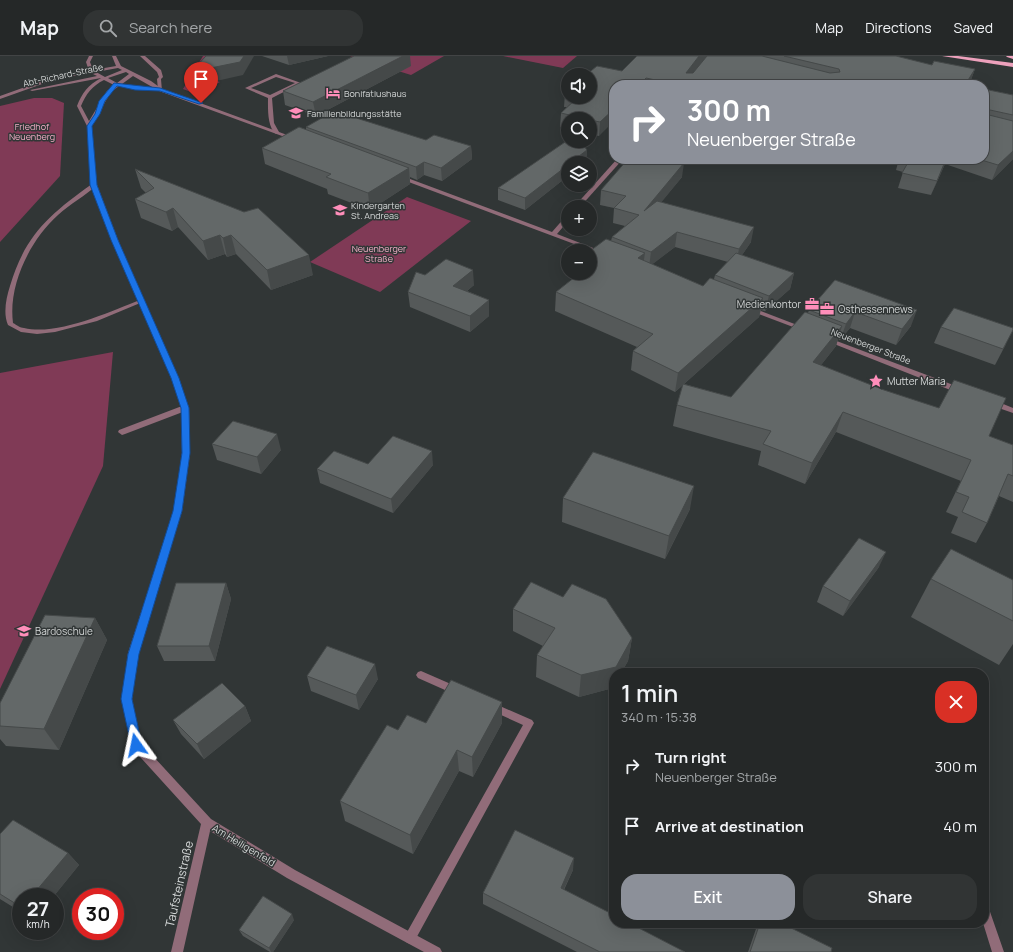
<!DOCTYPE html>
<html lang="en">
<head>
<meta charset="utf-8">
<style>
  :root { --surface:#252828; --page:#313434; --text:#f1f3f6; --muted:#a3a6a8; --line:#424445; --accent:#8c9099 }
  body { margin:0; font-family:Manrope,sans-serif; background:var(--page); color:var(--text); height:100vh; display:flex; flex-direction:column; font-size:15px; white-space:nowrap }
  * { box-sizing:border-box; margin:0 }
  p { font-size:13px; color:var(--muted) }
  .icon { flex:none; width:22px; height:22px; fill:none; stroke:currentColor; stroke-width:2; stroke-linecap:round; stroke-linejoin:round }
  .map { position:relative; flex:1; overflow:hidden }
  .details { position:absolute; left:609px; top:612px; width:380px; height:260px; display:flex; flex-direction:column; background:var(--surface); border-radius:16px; box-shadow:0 4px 16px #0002,0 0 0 1px var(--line) }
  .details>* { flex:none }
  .hud { position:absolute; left:609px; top:24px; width:380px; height:84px; border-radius:16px; box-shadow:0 4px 16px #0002,0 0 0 1px var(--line); background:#8c9099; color:#fff; overflow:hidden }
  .controls { position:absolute; left:561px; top:12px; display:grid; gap:8px }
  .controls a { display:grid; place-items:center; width:36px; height:36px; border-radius:50%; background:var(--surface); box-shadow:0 4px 16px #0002,0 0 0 1px var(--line); font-size:20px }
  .speed { position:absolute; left:12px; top:832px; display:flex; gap:8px; font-size:20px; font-weight:700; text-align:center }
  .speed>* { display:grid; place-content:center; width:52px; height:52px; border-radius:50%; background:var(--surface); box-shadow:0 4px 16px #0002,0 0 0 1px var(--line); line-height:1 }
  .speed small { font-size:10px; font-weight:400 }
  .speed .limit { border:6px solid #d22; background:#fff; color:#111 }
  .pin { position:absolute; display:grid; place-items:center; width:34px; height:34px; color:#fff; margin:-41px -17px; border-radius:50% 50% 50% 0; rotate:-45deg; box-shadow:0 0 4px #0007 }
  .pin .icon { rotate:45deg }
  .me { position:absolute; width:44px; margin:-22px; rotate:348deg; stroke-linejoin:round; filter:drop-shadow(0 0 3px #0008) }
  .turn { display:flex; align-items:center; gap:14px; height:84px; padding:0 12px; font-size:18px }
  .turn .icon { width:52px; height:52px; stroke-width:2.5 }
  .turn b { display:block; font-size:28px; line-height:34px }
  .round { display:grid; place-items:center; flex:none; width:42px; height:42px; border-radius:16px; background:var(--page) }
  .headline { display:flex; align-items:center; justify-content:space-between; height:68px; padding:0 12px }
  h1 { font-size:24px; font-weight:600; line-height:30px }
  .primary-button { display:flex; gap:8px; margin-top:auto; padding:8px 12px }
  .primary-button a { flex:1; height:46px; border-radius:16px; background:var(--accent); color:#fff; font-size:16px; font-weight:600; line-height:46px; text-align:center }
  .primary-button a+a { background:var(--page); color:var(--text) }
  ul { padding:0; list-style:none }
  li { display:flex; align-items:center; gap:12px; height:60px; padding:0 12px }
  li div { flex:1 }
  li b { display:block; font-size:15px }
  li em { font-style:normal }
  header { display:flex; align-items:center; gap:24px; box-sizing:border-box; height:56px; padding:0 20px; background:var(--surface); border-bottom:1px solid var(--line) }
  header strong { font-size:19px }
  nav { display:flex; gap:22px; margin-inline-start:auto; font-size:14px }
  .search { width:280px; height:36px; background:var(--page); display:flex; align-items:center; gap:10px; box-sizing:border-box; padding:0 14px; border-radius:16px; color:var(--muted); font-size:15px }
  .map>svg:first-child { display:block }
</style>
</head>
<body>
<header>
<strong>Map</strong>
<div class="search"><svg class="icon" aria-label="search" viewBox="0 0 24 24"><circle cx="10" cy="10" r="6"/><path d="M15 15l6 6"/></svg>Search here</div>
<nav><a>Map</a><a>Directions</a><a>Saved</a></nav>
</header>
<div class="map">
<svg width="1013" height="896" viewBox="0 0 1013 896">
  <rect width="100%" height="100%" fill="#313636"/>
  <g fill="#803a56">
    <polygon points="203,0 246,0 200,19 220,26 196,38 183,33"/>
    <polygon points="350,0 444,0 411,19"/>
    <polygon points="503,0 577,0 563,12"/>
    <polygon points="34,42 52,42 64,47 60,120 0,186 0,50"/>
    <polygon points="407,141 471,165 380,236 310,206"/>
    <polygon points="113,296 103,410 0,633 0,317"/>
  </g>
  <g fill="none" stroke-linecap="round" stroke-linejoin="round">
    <g fill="#916c79" fill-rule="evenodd">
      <polygon points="140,0 145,0 161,14 163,21 161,23 162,35 158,34 157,23 159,21 157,16"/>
      <path d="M276 18 301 27 272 42 274 67 279 76 276 78C267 71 268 52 268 42L245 32ZM276 21 295 27 270 39 251 32Z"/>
      <path d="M92 128 97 129C85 140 70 148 58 159 30 184 8 229 13 267 17 269 20 272 24 272 57 280 109 256 140 244L142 243 145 245 97 265 55 276 37 278 21 276 8 269C3 258 6 242 10 230 25 179 50 158 92 128Z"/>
      <polygon points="182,350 188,350 189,352 188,354 125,378 122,379 118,376 119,374"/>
      <polygon points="421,615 460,632 462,635 460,638 457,639 454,638 418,622 416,619 418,616"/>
      <polygon points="493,647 532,664 534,667 414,886 410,888 406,886 404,882 406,878 523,669 490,654 488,651 490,648"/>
      <polygon points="984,848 988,850 1004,896 992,896 983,867 984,867"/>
    </g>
    <g fill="#916c79" fill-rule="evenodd">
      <path d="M89 0H93L90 6 93 14 116 10 112 0H116L121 10 151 25 162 33 298 83 293 84 159 35 135 33 119 30 111 36 91 70 97 129 118 184 178 322 189 352 190 397 182 455 138 597 132 643 141 687 211 763 295 814 440 892 442 896H424L287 822 210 775 183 896H171L201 768 132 692 122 643 128 597 174 455 182 397 181 352 172 322 112 184 91 129 87 70 77 50C82 37 88 29 101 22L32 35 30 34 97 20 91 17 59 22 0 43V40L56 20 89 15 86 6ZM118 12 122 14 105 21 96 16ZM126 16 129 18 117 27 108 22ZM133 20 154 32 135 31 122 28ZM104 24 114 29 107 35 89 65 81 50C86 38 92 30 104 24Z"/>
      <polygon points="617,103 623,103 580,151 574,151"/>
      <polygon points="398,120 402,120 552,176 566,160 568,159 568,165 557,178 606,197 605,198 601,198 398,122"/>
      <polygon points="750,251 805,272 806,273 805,274 801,274 748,254 747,253"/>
      <polygon points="826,281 964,333 965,335 964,337 958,337 824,284 824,282"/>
      <polygon points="990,345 996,345 1013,352 1013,357 990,349 989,347"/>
    </g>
    <g fill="#eda1bc" fill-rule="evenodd">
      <polygon points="942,0 958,0 1013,7 1013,11"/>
      <polygon points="1006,0 1013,0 1013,3 1007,1"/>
    </g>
  </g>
  <g fill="#555959" fill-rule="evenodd">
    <polygon points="262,0 328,0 289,9"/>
    <polygon points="637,0 896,0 932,9 975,13 969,29 614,29 599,80 590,78 590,63 568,63 568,73 560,71 561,57 567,51 564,51 565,37 568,34 568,41 590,41 622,15"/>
    <polygon points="411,10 316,60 285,49 283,35"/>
    <polygon points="984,33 1013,39 1013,103 992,124 945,108 931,139 898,132 903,116 896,114 899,103 984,103"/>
    <polygon points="306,71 471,90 472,103 442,125 424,119 417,124 410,121 410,128 370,154 328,138 327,133 265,108 262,92 306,74"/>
    <polygon points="568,84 568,85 580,85 587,94 586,106 584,107 568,107 568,120 525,154 498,144 498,132"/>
    <path d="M628 103H682L681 105 682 121 661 146 751 186 742 199 794 217 790 233 765 255 761 254 759 261 684 328 731 341 808 257 809 254 835 224 911 270 896 289 850 272 840 284 838 283 836 290 821 309 989 380 1013 389V446L999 440 987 467 976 487 951 477 958 461 946 456 961 425 836 376 805 428 758 409 761 395 673 370 677 349 683 329 675 336 631 314 633 295 637 291 555 255 556 236 575 221V217H590L611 185 612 181 625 170 613 167 614 152 600 149 601 134ZM675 191 728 206 715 219 714 223 703 230 652 208Z"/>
    <polygon points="135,113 313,219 271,234 236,198 227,201 225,198 208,204 178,171 172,175 141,162 135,143 146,137 141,132"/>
    <polygon points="425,219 474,229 467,235 489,244 489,260 470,276 410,251 408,236"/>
    <polygon points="941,271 1006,288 995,309 934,287"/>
    <polygon points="212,388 281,394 261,418 217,404"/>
    <polygon points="433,409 393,457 320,427 317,413"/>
    <polygon points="563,442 690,453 665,503 562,466"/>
    <polygon points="879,511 843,560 817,546 823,530"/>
    <polygon points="931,523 1013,524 1013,588 999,609 911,561"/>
    <polygon points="226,527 231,543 215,605 164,605 157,590"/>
    <polygon points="513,553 632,582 628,605 621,617 614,617 614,630 613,632 579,641 536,621 537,599 543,590 513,575"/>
    <polygon points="95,562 107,584 59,694 6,690 0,683 0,647"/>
    <polygon points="307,620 378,623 359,654 311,635"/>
    <polygon points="502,646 502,667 473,721 459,715 413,798 345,765 340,745 398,674 426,667"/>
    <polygon points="245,650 251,665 204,703 181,678 173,664"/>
    <polygon points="0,778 68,797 79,809 53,841 21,841 21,856 0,843"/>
    <polygon points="573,814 564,834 685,896 577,896 483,848 483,837"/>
    <polygon points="294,864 273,896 270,896 243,880 239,874"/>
    <polygon points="758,867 781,867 831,896 748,896 757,870"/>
  </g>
  <g fill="#454949">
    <polygon points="244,0 254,0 243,19 194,30 191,16"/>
    <polygon points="287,0 328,0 289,9"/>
    <polygon points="403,0 410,0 411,10 316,60 313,46"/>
    <polygon points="699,0 723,0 685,29 686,17"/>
    <polygon points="975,13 969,29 965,29"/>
    <polygon points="646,22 645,29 639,29"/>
    <polygon points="614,53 614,65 599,80 600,66"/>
    <polygon points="471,90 472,103 442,125 441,112"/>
    <polygon points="587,94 586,106 584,107 570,107"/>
    <polygon points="1013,95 1013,103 992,124 998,109"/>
    <polygon points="674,103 682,103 672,117"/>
    <polygon points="946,103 947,103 945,108 931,139 937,125"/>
    <polygon points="424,106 424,119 417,124 416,111"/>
    <polygon points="684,107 682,121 642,170 644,155"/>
    <polygon points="568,109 568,120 525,154 525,142"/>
    <polygon points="409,112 410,128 370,154 368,137"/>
    <polygon points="173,152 178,171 172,175 166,156"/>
    <polygon points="754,171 751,186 736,208 739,193"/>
    <polygon points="677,176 675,191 649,211 651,196"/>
    <polygon points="220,179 225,198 208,204 203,185"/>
    <polygon points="231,179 236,198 227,201 223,182"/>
    <polygon points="645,197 642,216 638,202"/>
    <polygon points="309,199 313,219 271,234 267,214"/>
    <polygon points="473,214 474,229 454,246 453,230"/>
    <polygon points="794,217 790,233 765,255 769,240"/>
    <polygon points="763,242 759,261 675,336 678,317"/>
    <polygon points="489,244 489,260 470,276 470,260"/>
    <polygon points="917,254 911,270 896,289 902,273"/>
    <polygon points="855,256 850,272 840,284 846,268"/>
    <polygon points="842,270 836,290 807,327 813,306"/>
    <polygon points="843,356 836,376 805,428 812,407"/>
    <polygon points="277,378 281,394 261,418 257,401"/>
    <polygon points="432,395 433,409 393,457 391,443"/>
    <polygon points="694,430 690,453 665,503 669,480"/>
    <polygon points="886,496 879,511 843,560 850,545"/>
    <polygon points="226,527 231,543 215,605 209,590"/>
    <polygon points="95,562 107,584 59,694 44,673"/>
    <polygon points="632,582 628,605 621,617 614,617 614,630 613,632 579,641 581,619"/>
    <polygon points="375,608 378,623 359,654 356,639"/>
    <polygon points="502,646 502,667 473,721 472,701"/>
    <polygon points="245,650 251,665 204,703 197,688"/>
    <polygon points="457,694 459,715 413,798 410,779"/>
    <polygon points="68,797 79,809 53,841 31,841"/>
    <polygon points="574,802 573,814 559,843 561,832"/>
    <polygon points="292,858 294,864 273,896 271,896 269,892"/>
  </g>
  <g fill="#636868" stroke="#454949">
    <polygon points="206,0 244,0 240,6 191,16"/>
    <polygon points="354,0 403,0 313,46 283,35"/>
    <polygon points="637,0 699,0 686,17 693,17 707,0 762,0 830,17 840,16 839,13 784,0 896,0 932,9 934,5 975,13 965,29 679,29 646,22 639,29 614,29 614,53 600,66 590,64 590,63 586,63 561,57 578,41 590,41 590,19 586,19 597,10 622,15"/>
    <polygon points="984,33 1013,39 1013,59 990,54 988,55 989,59 1013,65 1013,95 998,109 978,103 984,103"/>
    <polygon points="568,34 568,38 565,37"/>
    <polygon points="334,55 426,84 434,79 471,90 441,112 424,106 416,111 306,71"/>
    <polygon points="299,71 409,112 368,137 326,121 331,118 262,92"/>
    <polygon points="568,84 568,85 580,85 587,94 570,107 568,107 568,109 525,142 498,132"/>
    <polygon points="628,103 676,103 684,107 644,155 657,145 754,171 739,193 677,176 651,196 612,181 639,159 614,152 626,140 601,134"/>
    <polygon points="910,103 946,103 937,125 902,117"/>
    <polygon points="135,113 244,156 258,152 309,199 267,214 231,179 223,182 220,179 203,185 173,152 166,156 135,143 154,132"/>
    <polygon points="606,183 645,197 638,202 703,230 710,222 763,242 678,317 633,295 653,278 556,236 580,217 590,217 590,195"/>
    <polygon points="736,197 794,217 769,240 715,219"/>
    <polygon points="446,203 473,214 453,230 489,244 470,260 408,236 416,216 425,219"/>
    <polygon points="835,224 917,254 902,273 855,256 846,268 809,254"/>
    <polygon points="954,252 1013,272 1013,274 1003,293 941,271"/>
    <polygon points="805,256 842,270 813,306 884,334 939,352 954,324 1006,342 989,380 1013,389 1013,420 1008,418 987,467 962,456 969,441 956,436 971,404 843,356 812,407 763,388 771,375 677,349 683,328 731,341"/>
    <polygon points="233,365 277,378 257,401 212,388"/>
    <polygon points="393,380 432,395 391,443 317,413 334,395 368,408"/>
    <polygon points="593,396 694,430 669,480 563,442"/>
    <polygon points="859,482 886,496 850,545 823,530"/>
    <polygon points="951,493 1013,524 1013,565 931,523"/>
    <polygon points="531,526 563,541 572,528 606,543 632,582 616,611 581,619 537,599 555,572 513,553"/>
    <polygon points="176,527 226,527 209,590 157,590"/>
    <polygon points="45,559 95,562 44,673 0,670 0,647"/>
    <polygon points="327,590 375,608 356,639 307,620"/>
    <polygon points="451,624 502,646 472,701 457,694 410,779 340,745 387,669 398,674 407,659 426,667"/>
    <polygon points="222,627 245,650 197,688 173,664"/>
    <polygon points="13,764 68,797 31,841 21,841 21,851 0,838 0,778"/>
    <polygon points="515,774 574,802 561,832 614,859 614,867 629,867 685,896 600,896 483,837"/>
    <polygon points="263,840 292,858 269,892 239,874"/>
    <polygon points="760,867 781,867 832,892 831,896 750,896"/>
  </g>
  <polygon fill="#1a73e8" stroke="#114b97" points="114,27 160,32 203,47 199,48 160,35 135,34 117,30 105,45 100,58 92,70 97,129 118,184 179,322 189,352 190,397 182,455 139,598 132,643 142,689 140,693 136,695 132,693 131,689 121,643 128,598 173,455 182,397 181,352 171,322 111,184 90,129 87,70 95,58 99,45"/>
  <defs>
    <symbol id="hotel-bare" viewBox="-9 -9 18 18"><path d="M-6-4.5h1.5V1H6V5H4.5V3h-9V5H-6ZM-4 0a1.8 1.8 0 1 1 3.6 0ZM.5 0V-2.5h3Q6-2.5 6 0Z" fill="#ff8eba" stroke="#313636" stroke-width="2.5" paint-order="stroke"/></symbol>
    <symbol id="school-bare" viewBox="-9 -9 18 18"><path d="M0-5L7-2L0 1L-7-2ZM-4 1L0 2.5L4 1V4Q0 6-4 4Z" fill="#ff8eba" stroke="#313636" stroke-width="2.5" paint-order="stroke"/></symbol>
    <symbol id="office-bare" viewBox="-9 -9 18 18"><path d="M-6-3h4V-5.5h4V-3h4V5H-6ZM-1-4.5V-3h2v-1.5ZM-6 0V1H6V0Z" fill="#ff8eba" stroke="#313636" stroke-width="2.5" paint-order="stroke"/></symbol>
    <symbol id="sight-bare" viewBox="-9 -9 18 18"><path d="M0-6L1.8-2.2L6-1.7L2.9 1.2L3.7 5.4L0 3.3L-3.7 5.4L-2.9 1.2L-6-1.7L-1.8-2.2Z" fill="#ff8eba" stroke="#313636" stroke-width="2.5" paint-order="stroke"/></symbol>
  </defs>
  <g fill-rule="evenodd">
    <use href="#hotel-bare" x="323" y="27" width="20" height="20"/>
    <use href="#school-bare" x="286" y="47" width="20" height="20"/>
    <use href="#school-bare" x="330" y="144" width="20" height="20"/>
    <use href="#office-bare" x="802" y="238" width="20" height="20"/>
    <use href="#office-bare" x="817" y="243" width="20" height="20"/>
    <use href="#sight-bare" x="866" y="315" width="20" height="20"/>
    <use href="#school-bare" x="14" y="565" width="20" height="20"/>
  </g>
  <g text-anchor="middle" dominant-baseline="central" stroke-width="3" stroke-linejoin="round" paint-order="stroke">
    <g font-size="9" fill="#d4d7d7" stroke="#313636">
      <text transform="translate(63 19) rotate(-12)">Abt-Richard-Straße</text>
      <text transform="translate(871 290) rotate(21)">Neuenberger Straße</text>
    </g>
    <g font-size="9" fill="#d4d7d7" stroke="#313636" text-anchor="start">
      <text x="344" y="37">Bonifatiushaus</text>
      <text x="307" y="57">Familienbildungsstätte</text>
      <text x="351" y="149">Kindergarten<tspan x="351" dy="10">St. Andreas</tspan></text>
    </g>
    <g font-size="9" fill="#f3aec7" stroke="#313636">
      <text x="32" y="70">Friedhof<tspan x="32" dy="10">Neuenberg</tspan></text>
      <text x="379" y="192">Neuenberger<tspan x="379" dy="10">Straße</tspan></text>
    </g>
    <g font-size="10" fill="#d4d7d7" stroke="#313636" text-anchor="start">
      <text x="801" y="248" text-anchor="end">Medienkontor</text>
      <text x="838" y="253">Osthessennews</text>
      <text x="887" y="325">Mutter Maria</text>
      <text x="35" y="575">Bardoschule</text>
    </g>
    <g font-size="10" fill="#d4d7d7" stroke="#313636">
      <text transform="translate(244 789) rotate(31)">Am Heiligenfeld</text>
    </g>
    <g font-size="12" fill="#d4d7d7" stroke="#313636">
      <text transform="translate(179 828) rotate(-77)">Taufsteinstraße</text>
    </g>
  </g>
</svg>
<div class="controls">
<a><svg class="icon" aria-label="sound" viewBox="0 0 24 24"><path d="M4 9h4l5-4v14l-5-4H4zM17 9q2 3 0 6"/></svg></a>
<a><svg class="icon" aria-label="search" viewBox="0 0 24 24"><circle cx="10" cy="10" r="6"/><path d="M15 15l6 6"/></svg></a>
<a><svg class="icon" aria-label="layers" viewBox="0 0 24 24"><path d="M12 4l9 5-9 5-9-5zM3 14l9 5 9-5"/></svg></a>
<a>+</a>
<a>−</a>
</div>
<div class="speed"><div>27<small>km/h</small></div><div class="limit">30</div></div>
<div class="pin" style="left:201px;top:47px;background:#d93025"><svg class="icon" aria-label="arrive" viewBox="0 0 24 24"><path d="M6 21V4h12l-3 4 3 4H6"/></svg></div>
<svg class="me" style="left:136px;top:689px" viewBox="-20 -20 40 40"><path d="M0-17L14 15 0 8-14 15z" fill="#1a73e8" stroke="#fff" stroke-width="4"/></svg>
<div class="hud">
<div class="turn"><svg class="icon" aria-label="right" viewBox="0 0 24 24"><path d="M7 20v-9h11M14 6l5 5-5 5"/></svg><div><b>300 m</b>Neuenberger Straße</div></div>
</div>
<section class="details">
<div class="headline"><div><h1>1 min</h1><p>340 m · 15:38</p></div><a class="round" style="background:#d93025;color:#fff"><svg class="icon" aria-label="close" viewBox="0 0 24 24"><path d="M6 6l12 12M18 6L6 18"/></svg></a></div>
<ul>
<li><svg class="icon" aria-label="right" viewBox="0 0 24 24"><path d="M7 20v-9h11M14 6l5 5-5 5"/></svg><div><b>Turn right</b><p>Neuenberger Straße</p></div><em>300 m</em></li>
<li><svg class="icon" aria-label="arrive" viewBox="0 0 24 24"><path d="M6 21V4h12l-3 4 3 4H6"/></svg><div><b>Arrive at destination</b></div><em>40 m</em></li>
</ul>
<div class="primary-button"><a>Exit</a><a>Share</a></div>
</section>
</div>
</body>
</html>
